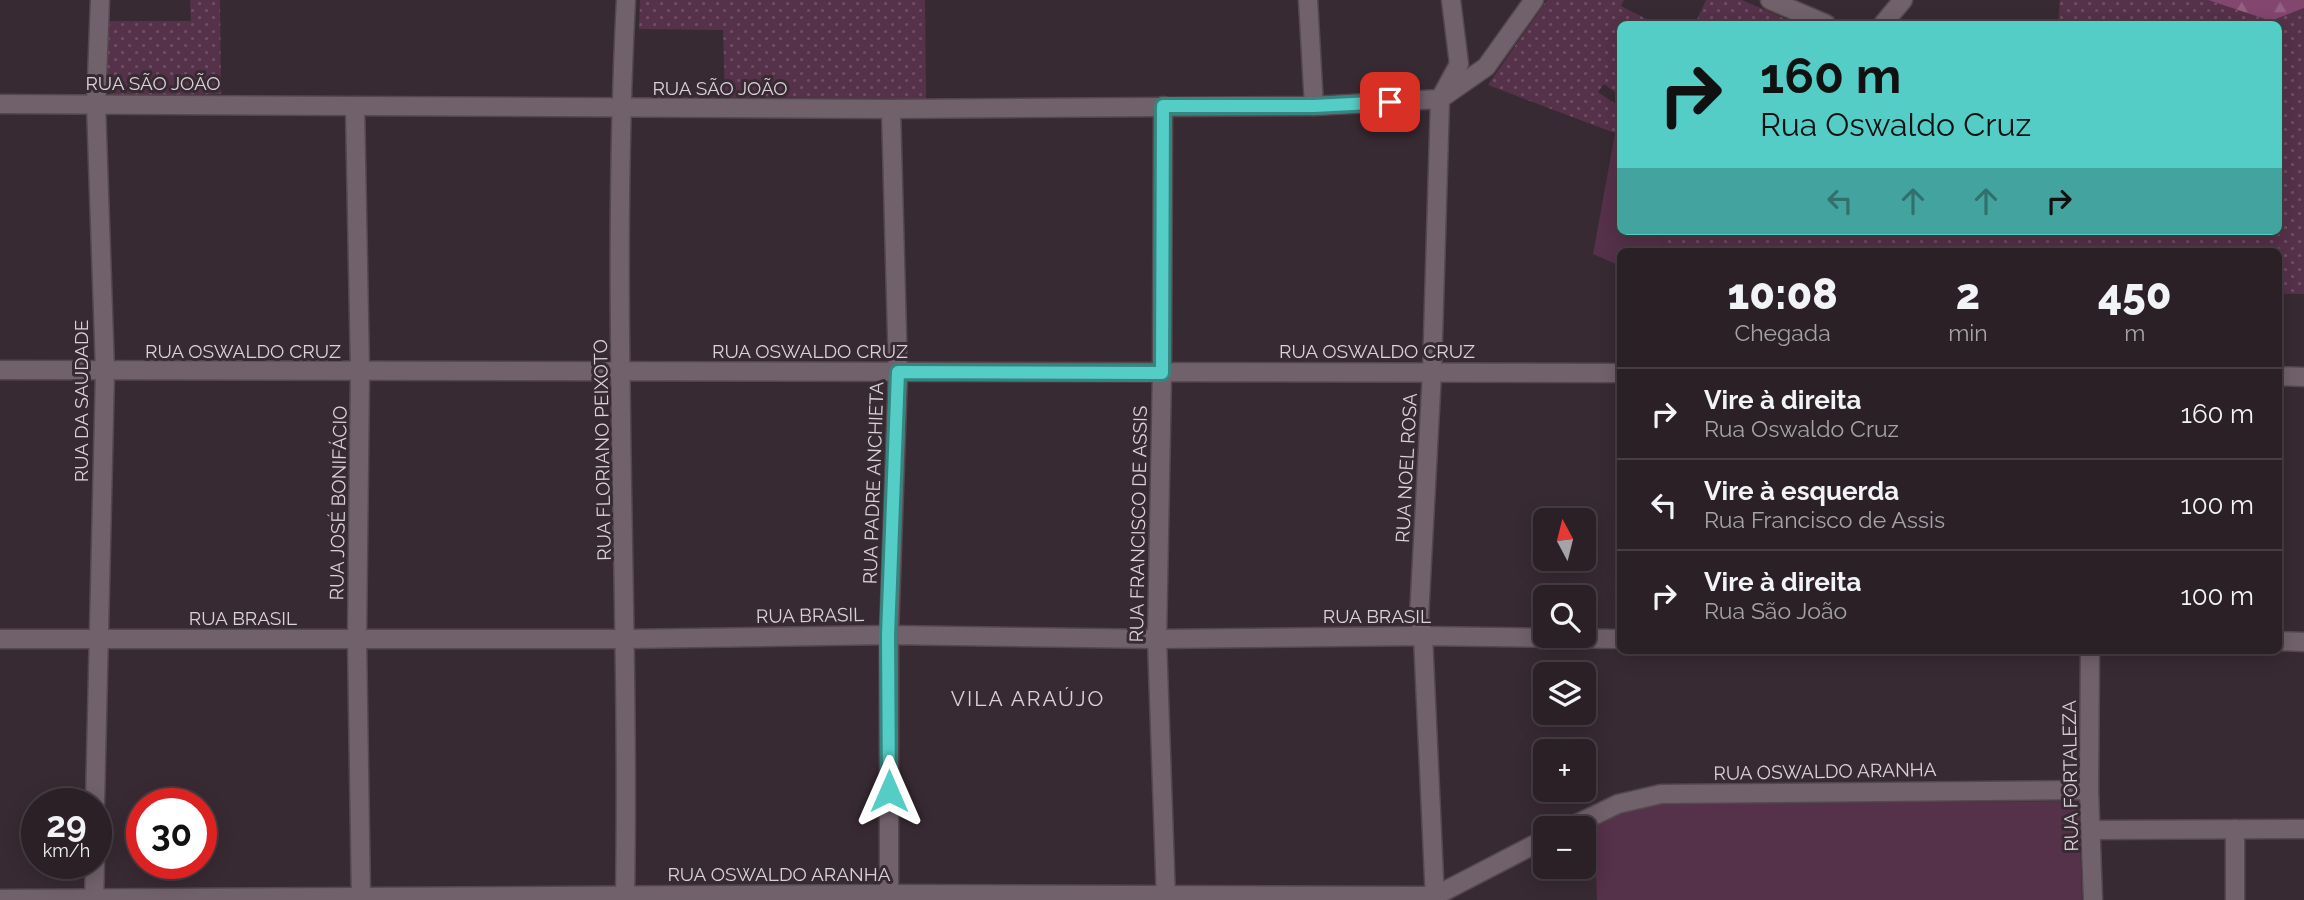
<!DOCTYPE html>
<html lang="pt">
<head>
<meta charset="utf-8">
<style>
  :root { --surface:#2a2026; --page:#32282e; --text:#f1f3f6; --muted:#a5a3a7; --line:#463e43 }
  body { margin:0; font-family:Raleway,sans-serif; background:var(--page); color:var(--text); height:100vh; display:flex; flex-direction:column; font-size:26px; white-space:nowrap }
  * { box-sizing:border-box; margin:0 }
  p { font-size:23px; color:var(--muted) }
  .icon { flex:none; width:38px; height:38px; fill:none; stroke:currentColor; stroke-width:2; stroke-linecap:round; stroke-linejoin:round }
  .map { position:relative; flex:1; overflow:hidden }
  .side { position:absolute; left:1617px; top:248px; width:665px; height:406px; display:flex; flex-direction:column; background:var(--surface); border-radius:10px; box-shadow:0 4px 18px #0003,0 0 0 2px var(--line) }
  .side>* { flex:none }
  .hud { position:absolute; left:1617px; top:21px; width:665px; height:214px; border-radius:10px; box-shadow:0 4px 18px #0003,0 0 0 2px var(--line); background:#54cdc7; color:#111; overflow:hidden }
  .needle { width:46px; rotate:353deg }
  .controls { position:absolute; left:1533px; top:508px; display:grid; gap:14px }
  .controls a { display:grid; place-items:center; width:63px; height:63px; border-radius:10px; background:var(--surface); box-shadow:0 4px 18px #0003,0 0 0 2px var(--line); font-size:35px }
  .speed { position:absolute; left:21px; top:788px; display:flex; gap:14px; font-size:35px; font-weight:700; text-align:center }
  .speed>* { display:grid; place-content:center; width:91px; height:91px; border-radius:50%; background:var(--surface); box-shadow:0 4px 18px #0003,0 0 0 2px var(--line); line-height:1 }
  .speed small { font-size:18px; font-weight:400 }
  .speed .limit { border:10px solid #d22; background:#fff; color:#111 }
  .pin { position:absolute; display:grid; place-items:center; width:60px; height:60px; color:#fff; margin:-30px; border-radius:14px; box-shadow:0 4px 10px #0006 }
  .me { position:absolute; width:77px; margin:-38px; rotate:0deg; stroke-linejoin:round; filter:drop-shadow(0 0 5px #0008) }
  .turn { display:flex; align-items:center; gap:24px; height:147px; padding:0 28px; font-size:32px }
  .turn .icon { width:91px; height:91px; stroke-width:2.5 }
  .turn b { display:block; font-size:49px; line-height:60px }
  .lanes { display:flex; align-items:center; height:66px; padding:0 28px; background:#0003; justify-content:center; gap:35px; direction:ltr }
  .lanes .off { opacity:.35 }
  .eta { display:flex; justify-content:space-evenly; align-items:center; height:119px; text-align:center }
  .eta b { font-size:42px; font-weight:800; line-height:49px }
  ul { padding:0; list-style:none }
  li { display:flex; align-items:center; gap:21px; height:91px; padding:0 28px; border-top:2px solid var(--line) }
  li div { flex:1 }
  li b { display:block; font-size:26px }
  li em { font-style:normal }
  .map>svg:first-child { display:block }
</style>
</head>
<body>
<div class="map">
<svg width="2304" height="900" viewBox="0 0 2304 900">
  <defs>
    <pattern id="grass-dots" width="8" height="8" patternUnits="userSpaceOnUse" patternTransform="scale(1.75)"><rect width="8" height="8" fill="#56314a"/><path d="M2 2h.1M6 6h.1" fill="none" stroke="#6e4e63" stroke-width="1.8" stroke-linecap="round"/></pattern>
    <pattern id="forest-firs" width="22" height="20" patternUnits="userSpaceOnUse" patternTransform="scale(1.75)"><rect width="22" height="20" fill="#83466f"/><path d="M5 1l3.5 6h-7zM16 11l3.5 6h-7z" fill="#946083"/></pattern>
  </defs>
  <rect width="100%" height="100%" fill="#382a33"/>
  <g fill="url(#grass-dots)">
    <polygon points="190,0 220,0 221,94 113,96 107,89 108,21 191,21"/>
    <polygon points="640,0 925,0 926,99 725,97 723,30 639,29"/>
    <polygon points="1547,0 1624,0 1621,6 1656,24 1620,24 1620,96 1604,84 1598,92 1617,105 1620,101 1620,135 1488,85"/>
    <polygon points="1706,0 1742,0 1797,24 1695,24"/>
    <polygon points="2060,0 2208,0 2271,21 2304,8 2304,294 2279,294 2278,252 1661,252 1665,231 2278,231 2278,24 2058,24"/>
  </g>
  <polygon fill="url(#forest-firs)" points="2208,0 2304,0 2304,8 2271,21"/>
  <g fill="#56314a">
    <polygon points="1615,133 1620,135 1620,231 1665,231 1661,252 1620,252 1620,266 1593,254"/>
    <polygon points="2067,801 2079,810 2082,900 1597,900 1594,825 1618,814 1662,803"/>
  </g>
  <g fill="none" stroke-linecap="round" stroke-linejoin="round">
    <defs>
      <g id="minor">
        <polyline points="1308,0 1314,106"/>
        <polyline points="1770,0 1826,24"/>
        <polyline points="1883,24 1903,0"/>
        <polyline points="0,104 891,109 1314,106 1440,99 1486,67 1534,0"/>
        <polyline points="355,106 360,372 357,639 361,900"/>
        <polyline points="1163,106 1162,373 1157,639 1166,900"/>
        <polyline points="0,370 1620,373"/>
        <polyline points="2278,376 2304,377"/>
        <polyline points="0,639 626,639 889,635 1157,639 1423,636 1620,639"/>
        <polyline points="2278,641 2304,642"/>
        <polyline points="2090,651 2089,790 2093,900"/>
        <polyline points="95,803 105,371 96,104 100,0"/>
        <polyline points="1568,828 1618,804 1661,794 2089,790"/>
        <polyline points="2091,830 2304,829"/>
        <polyline points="0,899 889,894 1435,896 1545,839"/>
        <polyline points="94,900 95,863"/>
        <path d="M625 900C630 600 610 300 626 0"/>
        <polyline points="889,900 889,635 898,372 891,109"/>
        <polyline points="1435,900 1423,636 1419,617 1432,372 1440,99 1459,64 1451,0"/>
        <polyline points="2235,900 2235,829"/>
      </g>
    </defs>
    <use href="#minor" stroke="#54484f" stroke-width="21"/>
    <use href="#minor" stroke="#71616b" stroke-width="18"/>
  </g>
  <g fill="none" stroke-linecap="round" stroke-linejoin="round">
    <defs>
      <polyline id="route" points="889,791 888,635 898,372 1162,373 1163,106 1314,106 1390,102"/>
    </defs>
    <use href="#route" stroke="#378581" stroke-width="18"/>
    <use href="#route" stroke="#54cdc7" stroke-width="12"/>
  </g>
  <g text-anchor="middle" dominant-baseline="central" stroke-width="6" stroke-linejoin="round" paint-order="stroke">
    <g font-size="19" fill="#dbd2d7" stroke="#382a33">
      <text x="153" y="83">RUA SÃO JOÃO</text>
      <text x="720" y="88">RUA SÃO JOÃO</text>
      <text x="243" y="351">RUA OSWALDO CRUZ</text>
      <text x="810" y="351">RUA OSWALDO CRUZ</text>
      <text x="1377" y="351">RUA OSWALDO CRUZ</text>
      <text transform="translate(81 401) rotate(-90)">RUA DA SAUDADE</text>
      <text transform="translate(602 450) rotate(-91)">RUA FLORIANO PEIXOTO</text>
      <text transform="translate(1406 468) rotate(-87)">RUA NOEL ROSA</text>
      <text transform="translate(873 483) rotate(-88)">RUA PADRE ANCHIETA</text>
      <text transform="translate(338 503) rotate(-89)">RUA JOSÉ BONIFÁCIO</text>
      <text transform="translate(1138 524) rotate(-89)">RUA FRANCISCO DE ASSIS</text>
      <text transform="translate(810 615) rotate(-1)">RUA BRASIL</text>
      <text x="1377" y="616">RUA BRASIL</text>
      <text x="243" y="618">RUA BRASIL</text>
      <text transform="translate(1825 771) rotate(-1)">RUA OSWALDO ARANHA</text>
      <text transform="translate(2070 776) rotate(-91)">RUA FORTALEZA</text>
      <text x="779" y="874">RUA OSWALDO ARANHA</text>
    </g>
    <g font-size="21" letter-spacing="2" fill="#dbd2d7" stroke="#382a33">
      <text x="1028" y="698">VILA ARAÚJO</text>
    </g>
  </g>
</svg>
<div class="controls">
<a><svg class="needle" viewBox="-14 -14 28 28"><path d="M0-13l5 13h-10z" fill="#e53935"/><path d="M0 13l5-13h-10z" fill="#a5a3a7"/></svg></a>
<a><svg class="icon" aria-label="search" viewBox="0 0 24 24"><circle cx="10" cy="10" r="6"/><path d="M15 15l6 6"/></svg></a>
<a><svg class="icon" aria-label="layers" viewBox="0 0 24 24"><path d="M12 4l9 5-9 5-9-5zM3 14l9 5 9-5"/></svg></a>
<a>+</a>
<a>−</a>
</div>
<div class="speed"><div>29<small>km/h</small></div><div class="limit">30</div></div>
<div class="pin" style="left:1390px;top:102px;background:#d93025"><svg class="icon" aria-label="arrive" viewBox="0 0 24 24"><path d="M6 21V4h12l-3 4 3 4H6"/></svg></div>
<svg class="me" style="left:889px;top:791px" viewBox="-20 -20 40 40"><path d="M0-17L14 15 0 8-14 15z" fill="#54cdc7" stroke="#fff" stroke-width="4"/></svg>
<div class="hud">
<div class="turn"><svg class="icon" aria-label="right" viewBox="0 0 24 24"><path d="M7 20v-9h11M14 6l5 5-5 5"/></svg><div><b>160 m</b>Rua Oswaldo Cruz</div></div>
<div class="lanes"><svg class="icon off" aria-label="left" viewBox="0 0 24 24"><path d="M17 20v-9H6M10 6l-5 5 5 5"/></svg><svg class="icon off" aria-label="ahead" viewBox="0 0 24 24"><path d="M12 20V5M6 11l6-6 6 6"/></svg><svg class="icon off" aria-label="ahead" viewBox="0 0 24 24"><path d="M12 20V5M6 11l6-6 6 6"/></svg><svg class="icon" aria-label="right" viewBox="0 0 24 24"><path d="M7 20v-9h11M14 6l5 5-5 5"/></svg></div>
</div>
<section class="side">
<div class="eta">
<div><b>10:08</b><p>Chegada</p></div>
<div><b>2</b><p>min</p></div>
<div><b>450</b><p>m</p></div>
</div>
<ul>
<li><svg class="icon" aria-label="right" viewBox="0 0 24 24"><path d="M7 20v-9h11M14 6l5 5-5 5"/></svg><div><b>Vire à direita</b><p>Rua Oswaldo Cruz</p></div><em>160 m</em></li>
<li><svg class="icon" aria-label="left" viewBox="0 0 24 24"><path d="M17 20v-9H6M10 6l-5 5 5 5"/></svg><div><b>Vire à esquerda</b><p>Rua Francisco de Assis</p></div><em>100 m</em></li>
<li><svg class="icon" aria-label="right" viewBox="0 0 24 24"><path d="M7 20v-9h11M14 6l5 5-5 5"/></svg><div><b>Vire à direita</b><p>Rua São João</p></div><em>100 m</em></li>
</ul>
</section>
</div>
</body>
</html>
